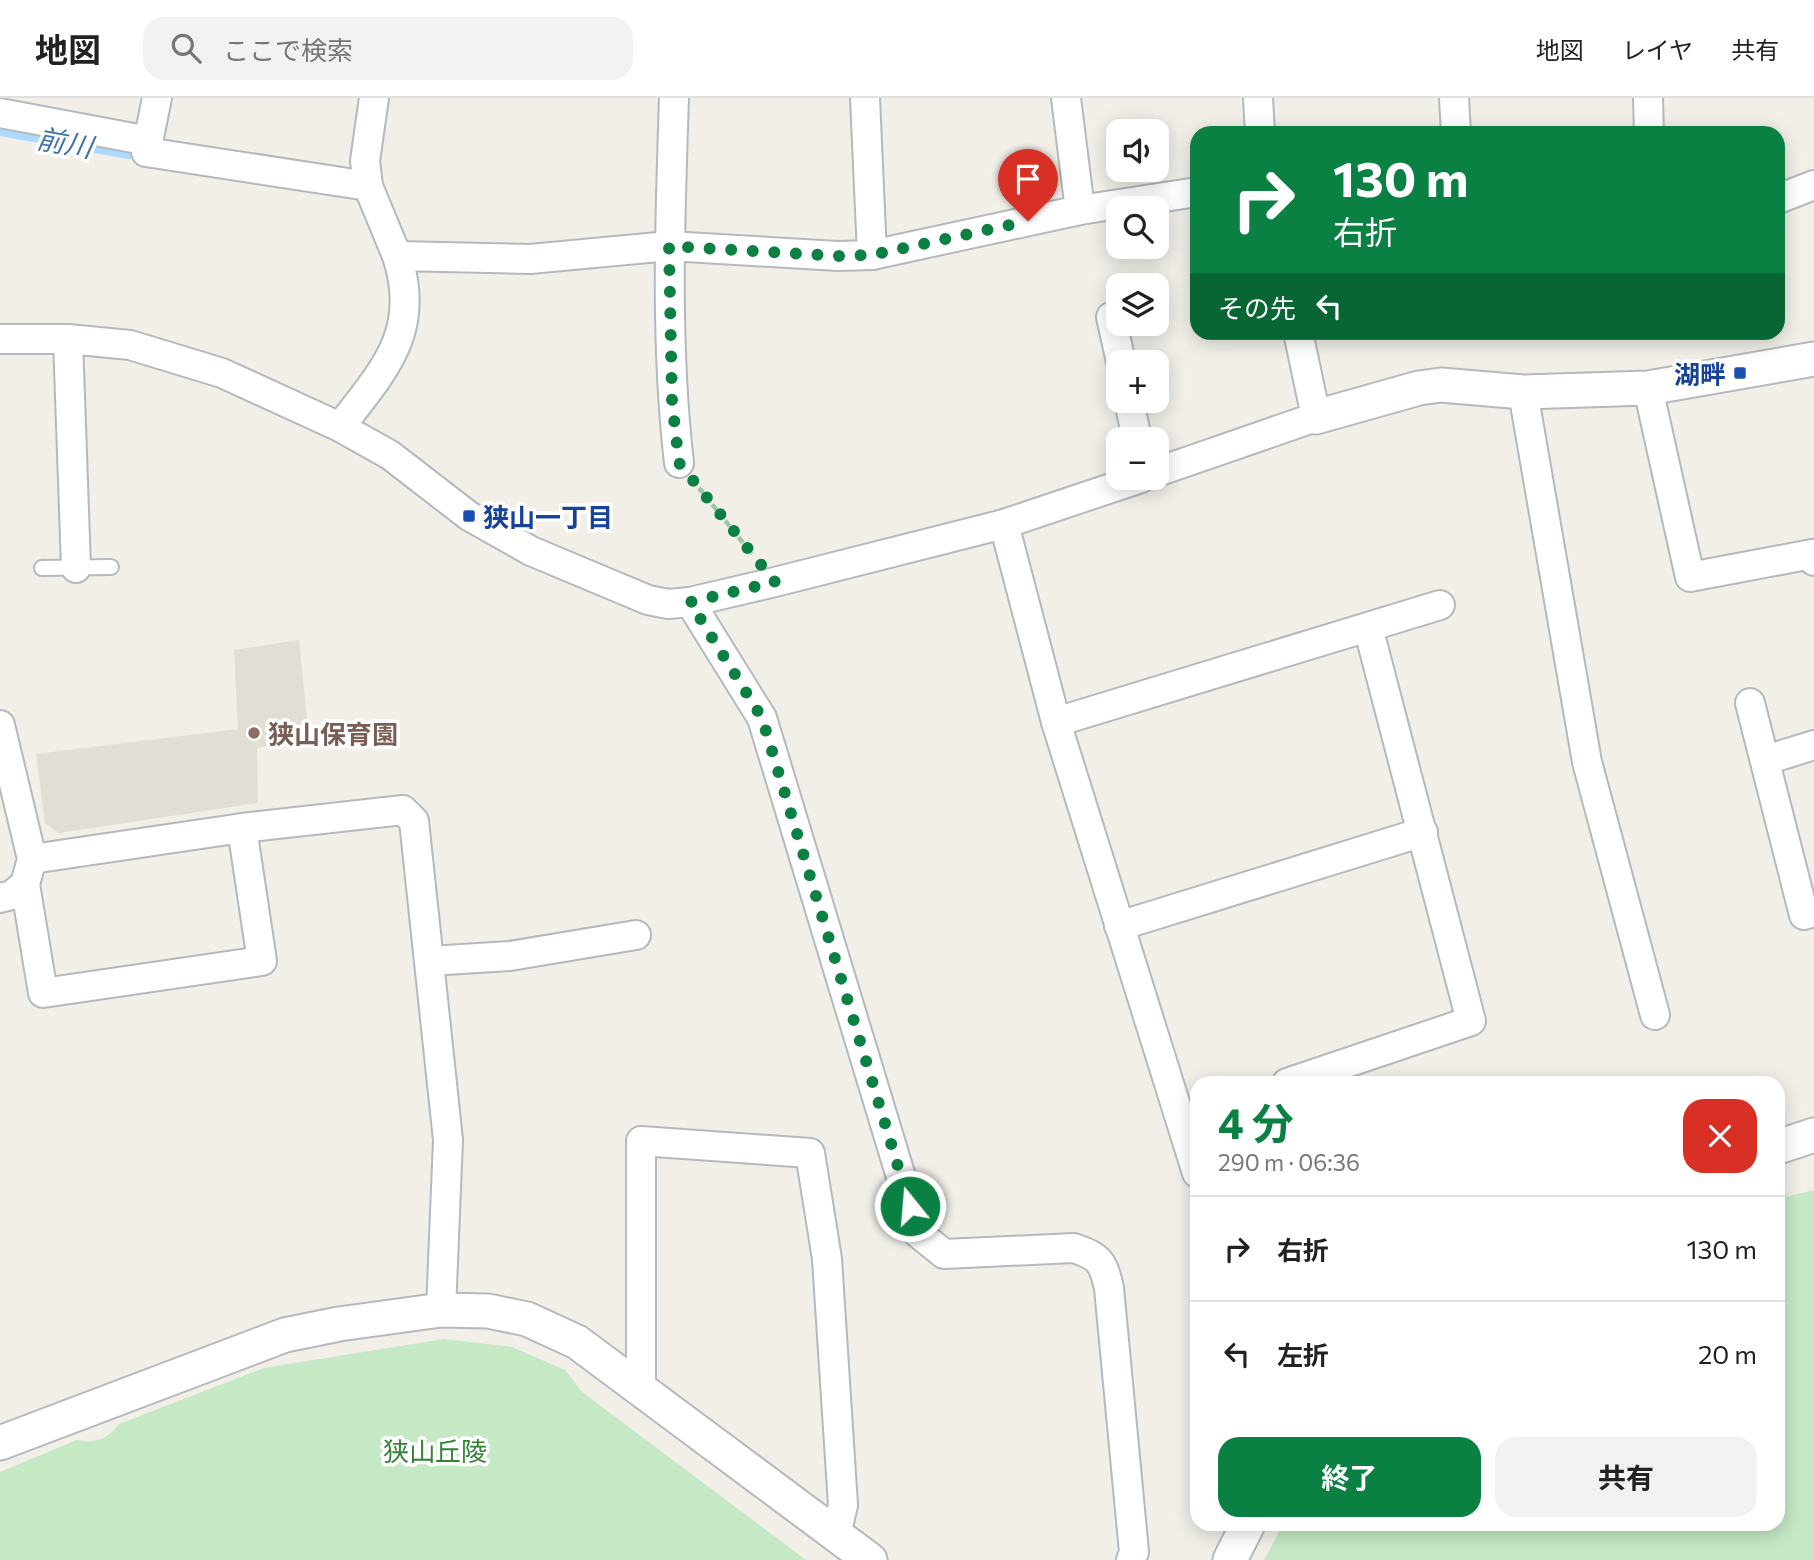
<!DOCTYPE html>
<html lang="ja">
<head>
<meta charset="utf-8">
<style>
  :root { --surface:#fff; --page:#f2f2f2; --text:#222; --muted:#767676; --line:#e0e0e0; --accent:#0b8043 }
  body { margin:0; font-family:Commissioner,"Noto Sans JP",sans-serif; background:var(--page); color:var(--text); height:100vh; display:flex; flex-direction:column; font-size:26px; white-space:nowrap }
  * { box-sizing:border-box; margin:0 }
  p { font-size:23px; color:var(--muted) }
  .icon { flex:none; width:38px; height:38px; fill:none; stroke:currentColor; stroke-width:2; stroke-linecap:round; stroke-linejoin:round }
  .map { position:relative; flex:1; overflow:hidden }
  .sheet { position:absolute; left:1190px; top:978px; width:595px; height:455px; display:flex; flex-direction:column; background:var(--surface); border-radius:21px; box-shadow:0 4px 18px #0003 }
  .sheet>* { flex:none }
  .banner { position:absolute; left:1190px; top:28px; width:595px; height:214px; border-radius:21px; box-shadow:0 4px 18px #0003; background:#0b8043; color:#fff; overflow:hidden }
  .fabs { position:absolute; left:1106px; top:21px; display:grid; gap:14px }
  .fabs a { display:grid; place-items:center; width:63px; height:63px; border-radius:14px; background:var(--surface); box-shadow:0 4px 18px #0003; font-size:35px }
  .pin { position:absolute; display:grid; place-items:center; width:60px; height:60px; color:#fff; margin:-72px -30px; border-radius:50% 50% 50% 0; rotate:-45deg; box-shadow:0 0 7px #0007 }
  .pin .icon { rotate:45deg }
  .me { position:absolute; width:77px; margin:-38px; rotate:343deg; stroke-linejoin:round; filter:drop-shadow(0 0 5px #0008) }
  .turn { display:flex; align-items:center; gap:24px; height:147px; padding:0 28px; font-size:32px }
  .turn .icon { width:91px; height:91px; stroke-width:2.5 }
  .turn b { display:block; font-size:49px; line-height:60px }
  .then { display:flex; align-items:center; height:66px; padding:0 28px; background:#0003; gap:14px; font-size:26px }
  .round { display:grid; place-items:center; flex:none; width:74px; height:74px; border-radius:21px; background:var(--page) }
  .headline { display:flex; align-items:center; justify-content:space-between; height:119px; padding:0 28px }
  h1 { font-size:42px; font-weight:700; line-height:52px; color:var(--accent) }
  .primary-button { display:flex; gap:14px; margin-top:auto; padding:14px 28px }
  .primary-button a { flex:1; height:80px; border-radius:21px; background:var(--accent); color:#fff; font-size:28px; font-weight:700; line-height:80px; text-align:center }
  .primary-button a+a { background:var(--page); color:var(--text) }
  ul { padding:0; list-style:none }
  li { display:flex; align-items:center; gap:21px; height:105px; padding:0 28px; border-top:2px solid var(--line) }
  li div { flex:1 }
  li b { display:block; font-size:26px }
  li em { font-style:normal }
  header { display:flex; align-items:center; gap:42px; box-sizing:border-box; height:98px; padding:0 35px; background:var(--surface); border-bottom:2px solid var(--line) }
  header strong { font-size:33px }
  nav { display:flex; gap:38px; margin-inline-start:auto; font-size:24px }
  .search { width:490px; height:63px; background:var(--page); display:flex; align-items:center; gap:18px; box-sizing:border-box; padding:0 24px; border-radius:21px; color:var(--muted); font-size:26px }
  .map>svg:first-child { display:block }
</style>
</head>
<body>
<header>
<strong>地図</strong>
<div class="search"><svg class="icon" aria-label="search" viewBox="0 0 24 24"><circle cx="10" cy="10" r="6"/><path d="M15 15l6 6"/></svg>ここで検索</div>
<nav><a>地図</a><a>レイヤ</a><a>共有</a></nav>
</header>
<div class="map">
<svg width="1814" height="1462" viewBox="0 0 1814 1462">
  <rect width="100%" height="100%" fill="#f1efe8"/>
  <polygon fill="#e1ded6" points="299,542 309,640 257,650 258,705 59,735 45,725 36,656 238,631 234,552"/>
  <g fill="#c5e8c5">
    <polygon points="1814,1092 1814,1462 1264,1462 1283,1426 1778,1426 1778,1101"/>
    <path d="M444 1241 512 1249 565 1272 582 1294 806 1462H0V1374L77 1342C95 1346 108 1341 119 1326L264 1270Z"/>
  </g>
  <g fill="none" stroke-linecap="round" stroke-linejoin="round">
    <polyline stroke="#aadaff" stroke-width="10" points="0,33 129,56"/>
    <defs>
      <polyline id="service" points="42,470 111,469"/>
      <g id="minor">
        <polyline points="157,0 146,54 368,88"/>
        <polyline points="374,0 365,63 368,88 397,158 530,161 669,148 838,158 872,157 1080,112 1197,94"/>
        <path d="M674 0C670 122 665 244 679 365"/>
        <polyline points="865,0 872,157"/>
        <polyline points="1066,0 1080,112"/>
        <polyline points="1258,0 1260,35"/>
        <polyline points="1454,0 1456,35"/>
        <polyline points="1648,0 1649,35"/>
        <polyline points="0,15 149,43"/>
        <polyline points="1778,101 1814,87"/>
        <polyline points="1111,219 1121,264"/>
        <polyline points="0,241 68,241 130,247 222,275 340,329 390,357 469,418 531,453 648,502 668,506 690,504 775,484 1004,426 1141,380"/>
        <polyline points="68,241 76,470"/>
        <polyline points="1648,290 1690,479 1812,456 1814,463"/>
        <polyline points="1523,294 1587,664 1655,917"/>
        <polyline points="1129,303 1137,341"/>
        <path d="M340 329C383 273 422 234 397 158"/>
        <polyline points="1157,374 1316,319 1298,234"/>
        <polyline points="1004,426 1056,624 1197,1075"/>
        <path d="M690 504 762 620 918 1135 944 1156 1074 1150C1100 1159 1103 1164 1109 1190L1134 1454 1131 1462"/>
        <polyline points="1750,605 1804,817 1814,814"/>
        <polyline points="1056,624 1440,507"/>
        <polyline points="0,627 32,761 25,786 12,797 0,800"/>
        <polyline points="1766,662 1814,647"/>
        <polyline points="32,761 242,730 403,712 414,723 448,1042 441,1212"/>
        <polyline points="25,786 43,895 262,863 242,730"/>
        <polyline points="1119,828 1423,734"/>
        <polyline points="430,863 510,858 636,837"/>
        <polyline points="1287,985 1471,923 1368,529"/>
        <polyline points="641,1290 641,1043 810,1055 827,1161 843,1407 836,1437"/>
      </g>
      <g id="tertiary">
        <polyline points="1316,319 1419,290 1441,287 1523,294 1648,290 1814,261"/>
        <polyline points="1778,1049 1814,1037"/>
        <polyline points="0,1345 285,1237 339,1226 441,1212 488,1213 527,1221 577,1244 870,1462"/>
        <polyline points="1230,1462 1248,1426"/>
      </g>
    </defs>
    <use href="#service" stroke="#b5b8bc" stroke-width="18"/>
    <use href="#minor" stroke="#b5b8bc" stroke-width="32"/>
    <use href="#tertiary" stroke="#b5b8bc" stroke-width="37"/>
    <polyline stroke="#9cc7a9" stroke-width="4.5" stroke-dasharray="7 3.5" stroke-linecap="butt" points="699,390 752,456"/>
    <use href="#service" stroke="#fff" stroke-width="14"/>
    <use href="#minor" stroke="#fff" stroke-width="28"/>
    <use href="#tertiary" stroke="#fff" stroke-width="33"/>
  </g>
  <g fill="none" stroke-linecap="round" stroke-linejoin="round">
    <polyline stroke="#0b8043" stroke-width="12" stroke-dasharray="0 21.6" points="910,1108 762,620 690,504 775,484 679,365 672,303 669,148 838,158 872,157 1028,123"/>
  </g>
  <g fill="#1a4fb4" stroke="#fff" stroke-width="2.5">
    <rect x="1733" y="268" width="14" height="14" rx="3.5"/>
    <rect x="462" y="411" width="14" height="14" rx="3.5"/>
  </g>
  <circle fill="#8d6e63" stroke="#fff" stroke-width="2.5" cx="254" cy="635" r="7"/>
  <g text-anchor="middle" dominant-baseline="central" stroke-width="7" stroke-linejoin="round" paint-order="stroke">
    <g font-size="26" font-weight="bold" fill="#164399" stroke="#fff" text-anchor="end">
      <text x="1726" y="275">湖畔</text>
      <text x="483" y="418" text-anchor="start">狭山一丁目</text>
    </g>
    <g font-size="26" font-weight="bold" fill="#785e54" stroke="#fff" text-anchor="start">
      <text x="268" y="635">狭山保育園</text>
    </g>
    <g font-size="26" fill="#348238" stroke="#fff">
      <text x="435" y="1352">狭山丘陵</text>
    </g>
    <g font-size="28" font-style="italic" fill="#4174aa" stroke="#fff">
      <text transform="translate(65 44) rotate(10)">前川</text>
    </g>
  </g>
</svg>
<div class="fabs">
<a><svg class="icon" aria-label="sound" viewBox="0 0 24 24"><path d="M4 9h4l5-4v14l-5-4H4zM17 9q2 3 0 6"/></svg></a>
<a><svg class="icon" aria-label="search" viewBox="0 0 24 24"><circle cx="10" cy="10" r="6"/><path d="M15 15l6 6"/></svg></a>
<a><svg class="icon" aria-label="layers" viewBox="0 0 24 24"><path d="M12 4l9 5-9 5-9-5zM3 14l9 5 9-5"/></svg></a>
<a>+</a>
<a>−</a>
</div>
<div class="pin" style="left:1028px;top:123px;background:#d93025"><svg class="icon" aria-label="arrive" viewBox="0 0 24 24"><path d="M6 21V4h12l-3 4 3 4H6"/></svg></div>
<svg class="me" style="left:910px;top:1108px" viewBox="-20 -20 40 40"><circle r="17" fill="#0b8043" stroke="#fff" stroke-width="3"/><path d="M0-11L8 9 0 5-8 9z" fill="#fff"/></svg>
<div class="banner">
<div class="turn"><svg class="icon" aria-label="right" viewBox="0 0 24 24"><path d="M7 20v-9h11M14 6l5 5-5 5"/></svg><div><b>130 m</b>右折</div></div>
<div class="then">その先<svg class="icon" aria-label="left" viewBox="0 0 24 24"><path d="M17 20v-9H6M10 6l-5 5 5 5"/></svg></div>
</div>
<section class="sheet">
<div class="headline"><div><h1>4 分</h1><p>290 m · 06:36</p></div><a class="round" style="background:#d93025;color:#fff"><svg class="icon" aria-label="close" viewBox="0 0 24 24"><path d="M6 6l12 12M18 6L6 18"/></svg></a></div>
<ul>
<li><svg class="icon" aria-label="right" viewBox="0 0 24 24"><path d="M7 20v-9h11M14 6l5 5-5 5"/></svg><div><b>右折</b></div><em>130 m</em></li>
<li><svg class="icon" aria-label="left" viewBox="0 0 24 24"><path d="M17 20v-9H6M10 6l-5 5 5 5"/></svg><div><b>左折</b></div><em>20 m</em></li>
</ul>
<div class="primary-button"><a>終了</a><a>共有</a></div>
</section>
</div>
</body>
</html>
